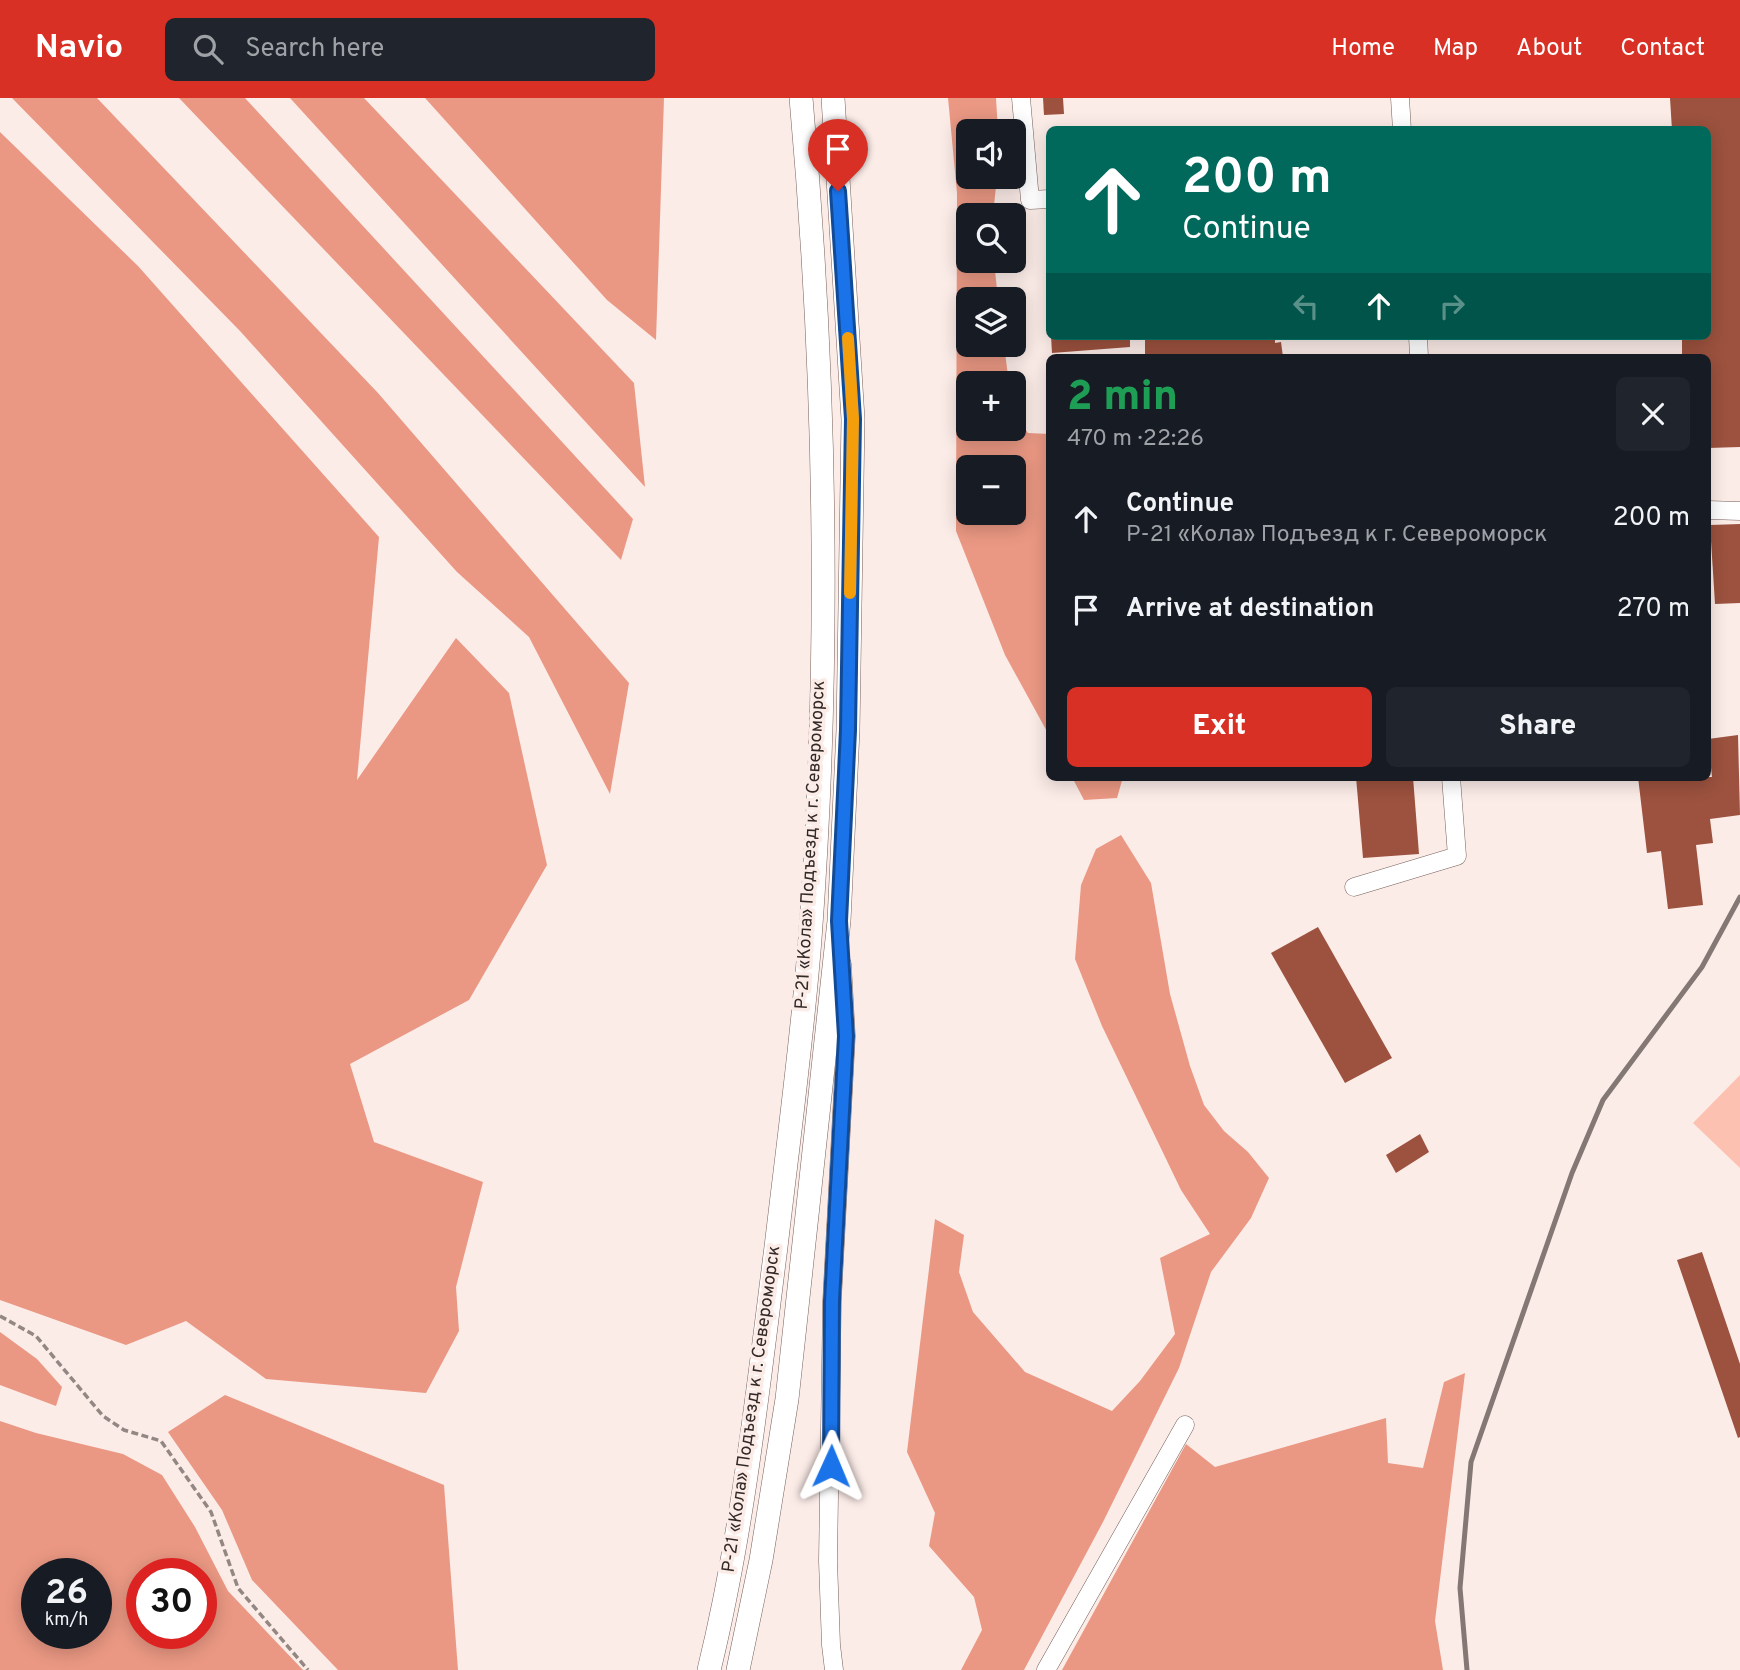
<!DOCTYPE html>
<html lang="en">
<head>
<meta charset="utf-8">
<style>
  :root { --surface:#171b24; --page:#20242c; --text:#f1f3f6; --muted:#9ea1a6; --accent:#d93025 }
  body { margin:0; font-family:Overpass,sans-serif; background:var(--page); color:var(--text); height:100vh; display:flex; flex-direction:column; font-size:26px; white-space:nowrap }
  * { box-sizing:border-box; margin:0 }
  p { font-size:23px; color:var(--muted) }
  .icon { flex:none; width:38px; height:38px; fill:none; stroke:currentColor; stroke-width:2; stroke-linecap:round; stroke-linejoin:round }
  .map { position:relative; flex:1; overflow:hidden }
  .drawer { position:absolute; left:1046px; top:256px; width:665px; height:427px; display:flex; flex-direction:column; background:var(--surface); border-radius:10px; box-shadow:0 4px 18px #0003 }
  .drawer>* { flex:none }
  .banner { position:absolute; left:1046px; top:28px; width:665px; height:214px; border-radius:10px; box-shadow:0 4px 18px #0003; background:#00695c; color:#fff; overflow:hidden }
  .controls { position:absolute; left:956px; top:21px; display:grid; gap:14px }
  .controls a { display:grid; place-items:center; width:70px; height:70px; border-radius:10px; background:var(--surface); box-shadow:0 4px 18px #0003; font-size:35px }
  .speed { position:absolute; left:21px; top:1460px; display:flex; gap:14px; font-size:35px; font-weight:700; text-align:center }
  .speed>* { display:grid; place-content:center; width:91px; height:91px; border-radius:50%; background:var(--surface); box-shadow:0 4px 18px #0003; line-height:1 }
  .speed small { font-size:18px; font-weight:400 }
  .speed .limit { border:10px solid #d22; background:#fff; color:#111 }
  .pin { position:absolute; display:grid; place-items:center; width:60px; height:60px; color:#fff; margin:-72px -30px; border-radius:50% 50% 50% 0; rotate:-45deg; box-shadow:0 0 7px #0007 }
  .pin .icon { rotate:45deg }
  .me { position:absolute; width:77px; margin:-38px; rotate:1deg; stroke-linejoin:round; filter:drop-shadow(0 0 5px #0008) }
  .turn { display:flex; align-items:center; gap:24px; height:147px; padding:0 21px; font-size:32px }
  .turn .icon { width:91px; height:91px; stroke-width:2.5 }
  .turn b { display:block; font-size:49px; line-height:60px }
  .lanes { display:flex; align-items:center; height:66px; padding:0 21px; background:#0003; justify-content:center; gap:35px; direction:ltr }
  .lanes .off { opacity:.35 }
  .round { display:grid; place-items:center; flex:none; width:74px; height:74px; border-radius:10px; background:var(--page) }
  .summary { display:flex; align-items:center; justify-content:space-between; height:119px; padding:0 21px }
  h1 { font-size:42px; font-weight:800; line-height:52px; color:#1e9e55 }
  .button { display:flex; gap:14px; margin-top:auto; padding:14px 21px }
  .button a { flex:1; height:80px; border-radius:10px; background:var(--accent); color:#fff; font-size:28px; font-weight:800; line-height:80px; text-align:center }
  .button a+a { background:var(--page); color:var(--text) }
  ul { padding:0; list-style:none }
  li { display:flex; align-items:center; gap:21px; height:91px; padding:0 21px }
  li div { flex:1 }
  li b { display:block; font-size:26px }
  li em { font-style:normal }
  header { display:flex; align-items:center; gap:42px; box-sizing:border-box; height:98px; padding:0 35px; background:var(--accent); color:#fff }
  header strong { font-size:33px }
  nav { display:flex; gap:38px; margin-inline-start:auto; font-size:24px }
  .search { width:490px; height:63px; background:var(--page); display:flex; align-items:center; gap:18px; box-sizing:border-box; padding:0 24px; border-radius:10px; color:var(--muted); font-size:26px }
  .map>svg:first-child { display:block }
</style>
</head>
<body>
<header>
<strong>Navio</strong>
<div class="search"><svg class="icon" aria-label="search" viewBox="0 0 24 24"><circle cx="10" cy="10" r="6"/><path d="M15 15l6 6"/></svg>Search here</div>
<nav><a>Home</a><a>Map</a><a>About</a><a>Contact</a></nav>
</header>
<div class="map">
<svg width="1740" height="1572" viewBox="0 0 1740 1572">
  <rect width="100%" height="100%" fill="#fcece8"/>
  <polygon fill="#fdc1b1" points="1740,977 1740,1070 1693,1025"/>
  <g fill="#ea9883" fill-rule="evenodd">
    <polygon points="12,0 97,0 378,295 629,585 610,696 529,539 457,474 240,233"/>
    <polygon points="179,0 245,0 633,421 621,462"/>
    <polygon points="290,0 364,0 634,285 645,389"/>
    <polygon points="425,0 664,0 656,242 607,202"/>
    <path d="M948 0H996L998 33H968V79H997L993 117H968V163H994L998 201H968V247H1004L1009 285H968V331H1013V315L1028 335 1050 336V639L1005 557 956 433 957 95ZM968 369H1013V415H968Z"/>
    <polygon points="0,34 138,168 379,439 357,682 456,540 509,595 547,767 469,902 350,966 374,1044 483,1084 456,1189 459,1233 426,1295 266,1281 186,1223 126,1247 0,1202"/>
    <polygon points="1072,679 1123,679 1117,700 1084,702"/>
    <polygon points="1121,737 1151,785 1170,896 1190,968 1204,1007 1224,1033 1248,1054 1269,1080 1251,1120 1211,1174 1179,1270 1103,1424 1024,1572 961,1572 982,1532 974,1499 929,1448 935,1415 907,1354 935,1121 964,1137 959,1174 973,1214 1025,1274 1112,1313 1140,1283 1175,1236 1160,1160 1210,1136 1181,1092 1102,928 1075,861 1081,787 1096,751"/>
    <polygon points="0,1234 37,1261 62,1289 56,1308 0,1287"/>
    <polygon points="1465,1275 1435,1523 1443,1572 1062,1572 1186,1346 1215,1369 1386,1320 1388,1365 1423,1370 1444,1284"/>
    <polygon points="225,1297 444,1387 458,1572 338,1572 252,1482 222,1412 168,1334"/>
    <path d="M0 1323 36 1335 123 1356 162 1377 195 1429 228 1493 303 1572H0ZM96 1475V1535H37V1475ZM201 1475V1535H142V1475Z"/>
  </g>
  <g fill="#9c523e">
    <polygon points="1043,0 1063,0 1064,16 1044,17"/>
    <polygon points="1670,0 1740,0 1740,349 1708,350 1708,259 1682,259 1682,238 1708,238 1708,32 1672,32"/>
    <polygon points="1051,238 1130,238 1130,249 1052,255"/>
    <polygon points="1145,238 1275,238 1275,245 1281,244 1283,259 1145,259"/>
    <polygon points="1740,426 1740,505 1715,506 1710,427"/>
    <polygon points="1738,637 1740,717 1710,721 1713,745 1696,747 1703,807 1668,811 1661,753 1647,755 1638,679 1712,679 1708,641"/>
    <polygon points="1356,679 1413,679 1419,756 1363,760"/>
    <polygon points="1318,829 1392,960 1345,985 1271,855"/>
    <polygon points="1420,1036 1429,1054 1396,1075 1386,1057"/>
    <polygon points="1702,1154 1740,1266 1740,1339 1738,1340 1677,1162"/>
  </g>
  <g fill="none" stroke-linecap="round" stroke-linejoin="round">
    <defs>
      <g id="minor">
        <polyline points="1021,0 1030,102 1050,101"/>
        <polyline points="1400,0 1402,32"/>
        <polyline points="1418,238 1419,259"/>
        <polyline points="1708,412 1740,413"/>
        <polyline points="1354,789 1457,758 1451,679"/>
        <polyline points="834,1572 831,1547 828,1463 832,1203 846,938 842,866"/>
        <polyline points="1046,1572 1185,1327"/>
      </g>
      <g id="major">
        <path d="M709 1572C743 1433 758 1290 776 1149 788 1046 802 944 810 841 831 562 826 279 801 0"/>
        <polyline points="738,1572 761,1462 787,1301 839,823 848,632 853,321 833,0"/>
      </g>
    </defs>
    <use href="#minor" stroke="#76605a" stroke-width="19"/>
    <use href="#major" stroke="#76605a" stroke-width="24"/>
    <polyline stroke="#938784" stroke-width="3.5" stroke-dasharray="7 3.5" stroke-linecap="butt" points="0,1218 36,1238 103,1318 124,1332 161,1343 211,1414 238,1490 308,1572"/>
    <use href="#minor" stroke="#fff" stroke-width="18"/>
    <use href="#major" stroke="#fff" stroke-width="23"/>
    <polyline stroke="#837874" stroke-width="5" points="1467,1572 1460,1490 1471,1364 1572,1075 1603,1002 1702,869 1740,799"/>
  </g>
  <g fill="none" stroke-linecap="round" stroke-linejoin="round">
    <defs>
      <polyline id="route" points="831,1368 832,1203 846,938 839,823 848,632 853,321 838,93"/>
    </defs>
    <use href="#route" stroke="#114b97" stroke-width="18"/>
    <use href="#route" stroke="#1a73e8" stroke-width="12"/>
    <polyline stroke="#f59e0b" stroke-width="12" points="848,240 853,321 850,495"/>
  </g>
  <g text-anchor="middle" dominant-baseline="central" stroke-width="7" stroke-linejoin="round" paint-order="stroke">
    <g font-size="18" fill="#332a27" stroke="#fcece8">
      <text transform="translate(811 747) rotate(-87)">Р-21 «Кола» Подъезд к г. Североморск</text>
      <text transform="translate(752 1311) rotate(-82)">Р-21 «Кола» Подъезд к г. Североморск</text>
    </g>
  </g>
</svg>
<div class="controls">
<a><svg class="icon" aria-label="sound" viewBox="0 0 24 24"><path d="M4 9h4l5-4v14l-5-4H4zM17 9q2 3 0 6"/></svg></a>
<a><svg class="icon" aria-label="search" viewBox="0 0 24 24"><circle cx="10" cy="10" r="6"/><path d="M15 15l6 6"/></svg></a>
<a><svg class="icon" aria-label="layers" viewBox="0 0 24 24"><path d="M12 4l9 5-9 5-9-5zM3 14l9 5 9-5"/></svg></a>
<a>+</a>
<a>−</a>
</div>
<div class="speed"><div>26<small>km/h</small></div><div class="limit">30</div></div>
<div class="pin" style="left:838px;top:93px;background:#d93025"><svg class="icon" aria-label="arrive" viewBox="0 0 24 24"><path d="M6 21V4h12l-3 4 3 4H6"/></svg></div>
<svg class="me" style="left:831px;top:1368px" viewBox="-20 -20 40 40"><path d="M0-17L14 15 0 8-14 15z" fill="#1a73e8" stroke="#fff" stroke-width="4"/></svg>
<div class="banner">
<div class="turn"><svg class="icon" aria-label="ahead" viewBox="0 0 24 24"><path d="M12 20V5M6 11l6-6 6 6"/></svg><div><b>200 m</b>Continue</div></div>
<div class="lanes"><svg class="icon off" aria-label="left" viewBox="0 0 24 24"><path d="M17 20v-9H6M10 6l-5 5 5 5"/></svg><svg class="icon" aria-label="ahead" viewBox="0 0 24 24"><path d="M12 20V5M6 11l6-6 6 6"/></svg><svg class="icon off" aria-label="right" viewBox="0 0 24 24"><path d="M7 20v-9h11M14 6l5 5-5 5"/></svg></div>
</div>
<section class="drawer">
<div class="summary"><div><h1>2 min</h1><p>470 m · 22:26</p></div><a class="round"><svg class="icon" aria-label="close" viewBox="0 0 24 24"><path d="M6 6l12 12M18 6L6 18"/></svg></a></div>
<ul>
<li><svg class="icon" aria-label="ahead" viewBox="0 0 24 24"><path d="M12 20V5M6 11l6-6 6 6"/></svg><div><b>Continue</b><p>Р-21 «Кола» Подъезд к г. Североморск</p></div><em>200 m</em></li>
<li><svg class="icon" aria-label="arrive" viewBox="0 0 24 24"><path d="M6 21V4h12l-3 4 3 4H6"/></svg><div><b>Arrive at destination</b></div><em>270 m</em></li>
</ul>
<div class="button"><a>Exit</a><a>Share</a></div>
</section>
</div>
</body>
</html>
